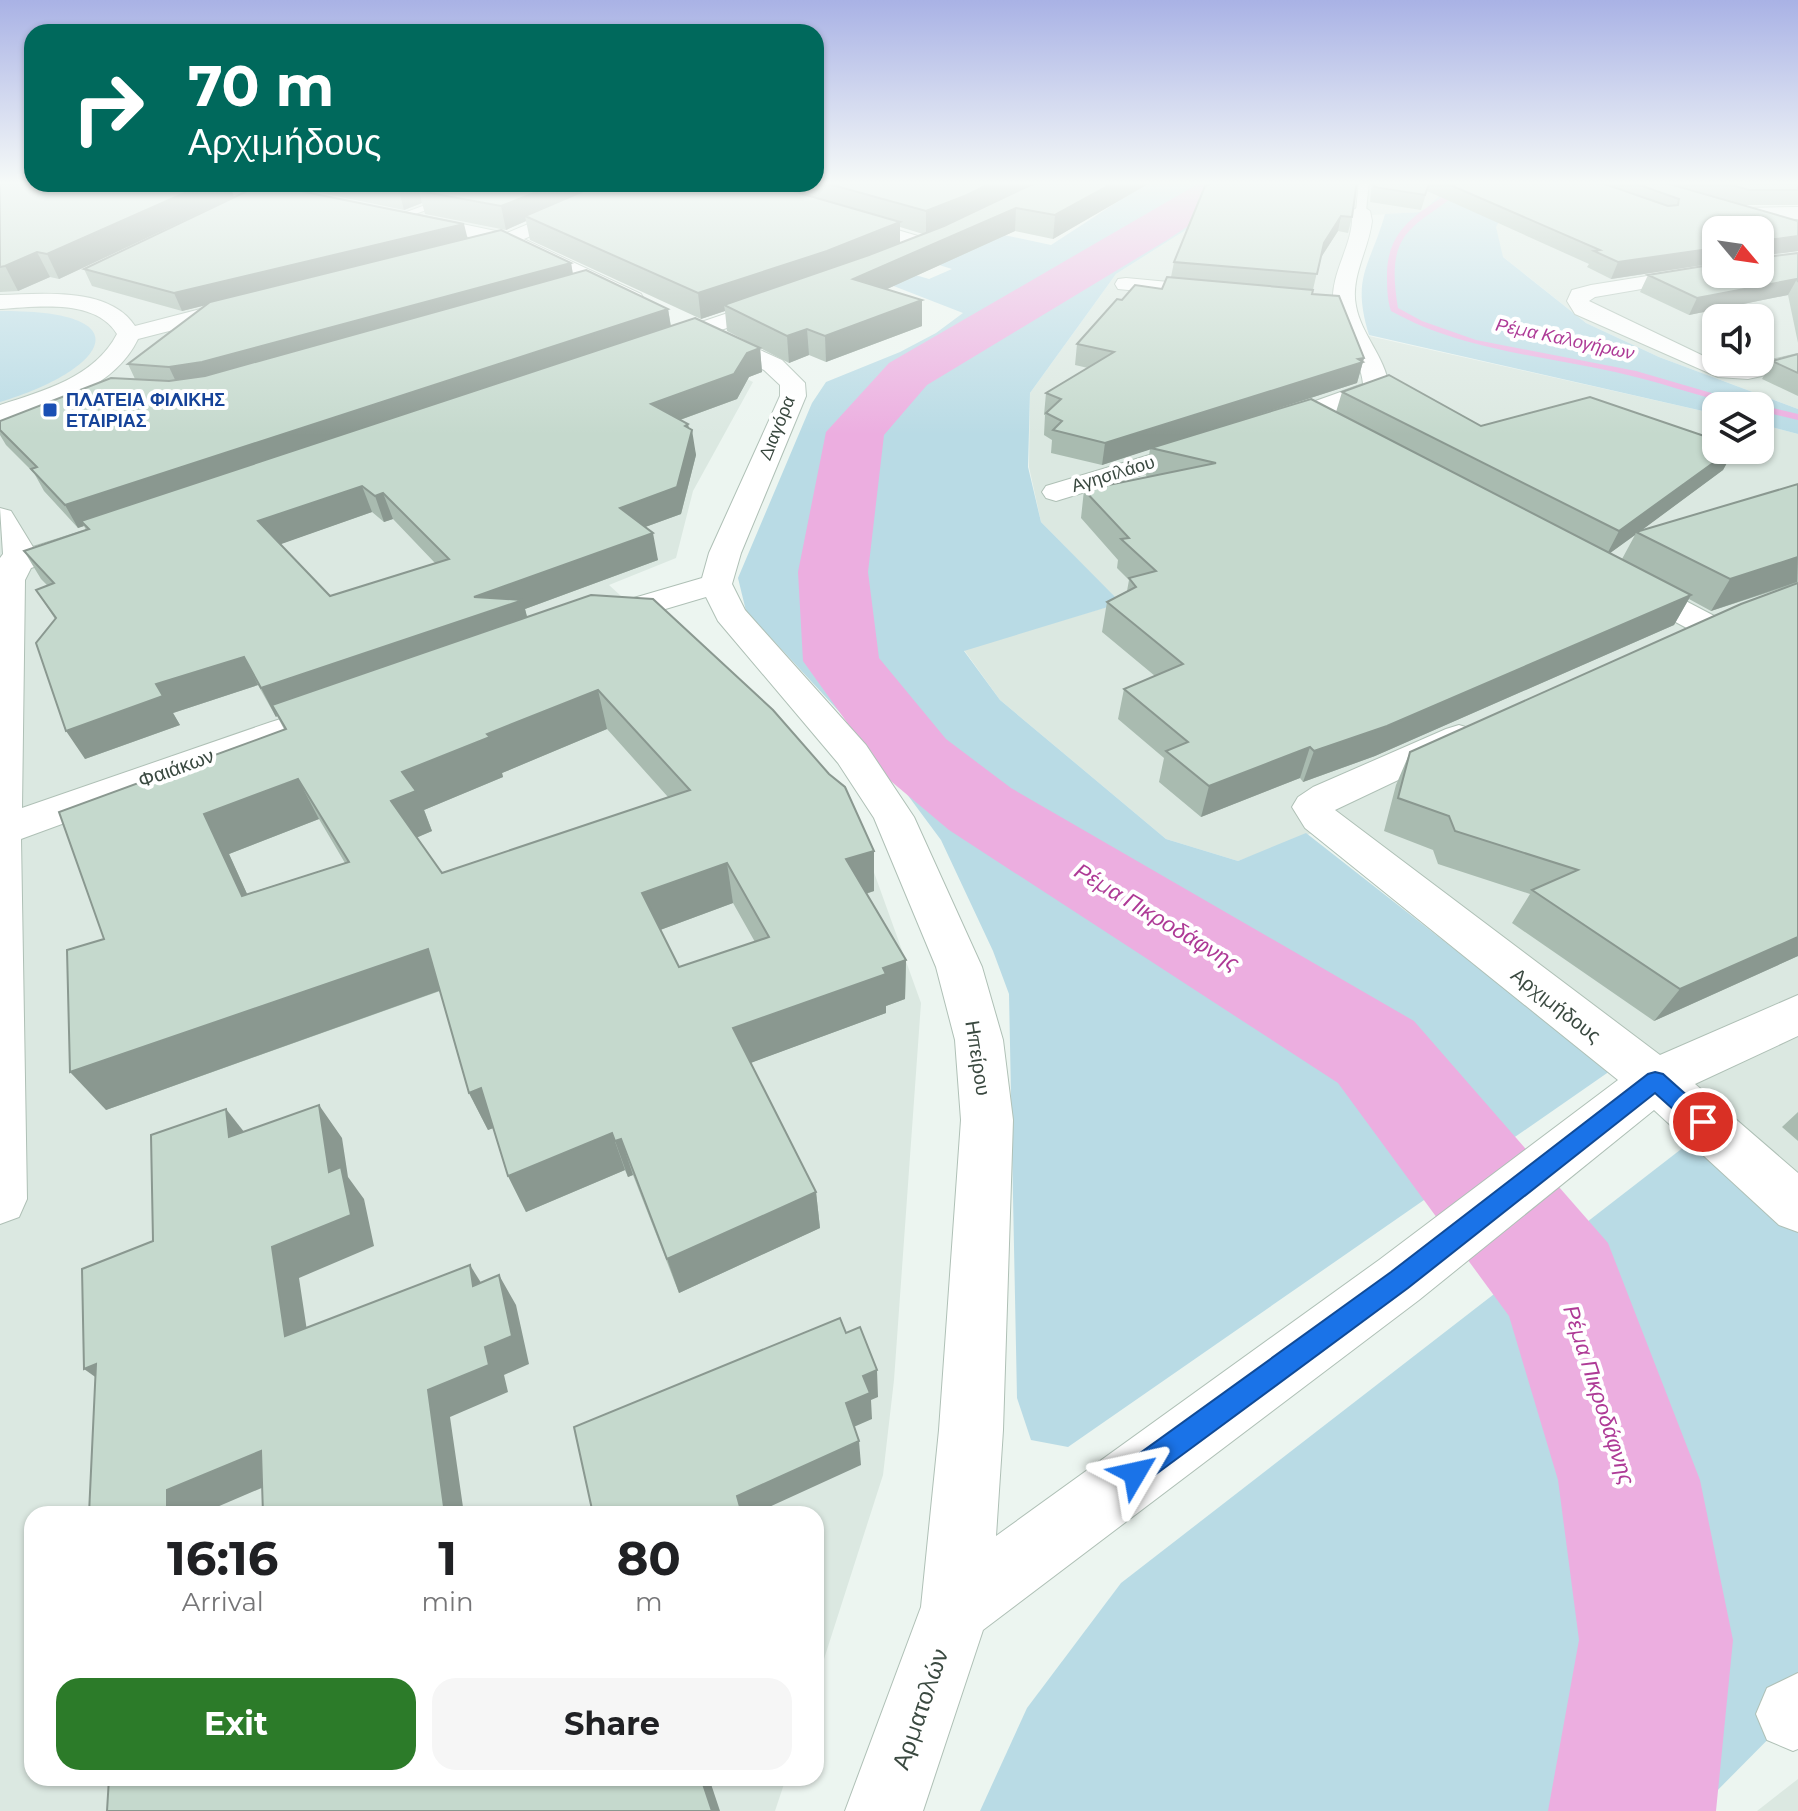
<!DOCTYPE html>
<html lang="en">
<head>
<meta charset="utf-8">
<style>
  :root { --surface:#fff; --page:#f6f6f6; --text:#202124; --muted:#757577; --accent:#2c7b29 }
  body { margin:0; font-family:Montserrat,sans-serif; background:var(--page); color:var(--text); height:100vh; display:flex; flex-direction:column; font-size:30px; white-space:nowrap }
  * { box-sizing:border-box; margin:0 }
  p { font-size:26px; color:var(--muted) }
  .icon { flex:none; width:44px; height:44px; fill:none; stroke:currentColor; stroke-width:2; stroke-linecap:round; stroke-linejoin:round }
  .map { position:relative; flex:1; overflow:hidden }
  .panel { position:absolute; left:24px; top:1506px; width:800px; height:280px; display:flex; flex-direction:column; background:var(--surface); border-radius:24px; box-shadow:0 2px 6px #0004 }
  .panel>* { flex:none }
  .banner { position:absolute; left:24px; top:24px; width:800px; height:168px; border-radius:24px; box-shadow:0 2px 6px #0004; background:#00695c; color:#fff; overflow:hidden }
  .needle { width:52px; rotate:119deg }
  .buttons { position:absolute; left:1702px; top:216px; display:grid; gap:16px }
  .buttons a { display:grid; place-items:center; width:72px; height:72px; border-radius:16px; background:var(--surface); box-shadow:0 2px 6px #0004; font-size:40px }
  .pin { position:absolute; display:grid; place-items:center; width:68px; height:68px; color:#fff; margin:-34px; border:4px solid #fff; border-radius:50%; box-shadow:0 2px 8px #0007 }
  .me { position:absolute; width:88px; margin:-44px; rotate:54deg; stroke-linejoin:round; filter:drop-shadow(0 0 6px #0008) }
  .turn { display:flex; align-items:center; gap:28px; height:168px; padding:0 32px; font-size:36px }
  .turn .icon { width:104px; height:104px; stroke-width:2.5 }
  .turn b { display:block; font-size:56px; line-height:68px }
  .eta { display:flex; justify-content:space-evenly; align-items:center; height:136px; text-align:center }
  .eta b { font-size:48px; font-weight:700; line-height:56px }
  .primary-button { display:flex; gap:16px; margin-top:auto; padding:16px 32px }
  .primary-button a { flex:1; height:92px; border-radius:24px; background:var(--accent); color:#fff; font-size:32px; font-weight:700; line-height:92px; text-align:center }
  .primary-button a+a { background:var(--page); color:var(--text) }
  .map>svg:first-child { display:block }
</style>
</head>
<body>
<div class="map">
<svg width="1798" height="1811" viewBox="0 0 1798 1811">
  <rect width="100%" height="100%" fill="#ecf5f0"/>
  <g fill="#dbe8e1" fill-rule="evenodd">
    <polygon points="0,181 32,184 621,184 472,243 753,382 693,491 676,558 609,585 787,748 858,828 921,1003 894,1380 883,1475 816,1684 816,1514 32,1514 32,1778 786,1778 775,1811 0,1811"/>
    <polygon points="1279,181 1455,181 1422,212 1357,216 1351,332 1716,414 1716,450 1760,450 1760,424 1798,434 1798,1198 1344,821 1238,861 1166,839 1000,700 964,650 1120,603 1041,522 1029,467 1030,393 1116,274 1208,216"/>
    <path d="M1622 181 1798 233V409L1659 357 1586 323 1502 256 1495 227 1509 204ZM1716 230H1760V274H1716ZM1716 318H1760V362H1716Z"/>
    <polygon points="1798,1779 1798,1811 1757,1811"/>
  </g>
  <g fill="#b9dbe5">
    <polygon points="1075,181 1166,181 1212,188 1208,216 1116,274 1030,393 1028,467 1041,522 1121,603 964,651 1000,700 1166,839 1238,861 1306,833 1610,1071 1068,1447 1031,1440 1017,1398 1009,994 993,951 941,840 872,747 746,611 738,578 812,403 826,382 900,352 936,333 963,313 873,278 895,269 929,279 952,269 920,259 981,230 1051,245 1134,191"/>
    <path d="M1455 181 1509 204 1496 227 1503 257 1586 323 1659 357 1798 409V434L1760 424V406H1716V414L1369 335C1351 276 1370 267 1385 214L1422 212Z"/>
    <path d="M0 311C147 310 106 370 0 402Z"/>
    <polygon points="1702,1133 1798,1219 1798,1676 1793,1714 1697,1811 980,1811 1027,1708 1121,1583"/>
  </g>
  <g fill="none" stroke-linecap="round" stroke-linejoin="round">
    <g fill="#ecaee0" fill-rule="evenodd">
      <path d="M1464 181H1471C1420 230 1383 221 1398 308L1422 321 1476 340 1636 371 1756 406H1740C1698 396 1657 381 1615 372 1539 355 1461 350 1391 311 1387 299 1387 286 1387 273 1388 221 1429 210 1464 181Z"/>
      <polygon points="1760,405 1798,414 1798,420 1760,411 1760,406 1757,406"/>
    </g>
    <polygon fill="#ecaee0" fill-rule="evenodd" points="1203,181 1249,181 1244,189 1167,240 927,385 884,435 868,572 879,658 946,739 1011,788 1414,1021 1608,1243 1700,1480 1733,1640 1716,1811 1548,1811 1579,1640 1558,1480 1509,1316 1338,1083 949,830 886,777 803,661 798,572 826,432 889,363"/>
    <defs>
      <g id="service">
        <polygon points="1359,181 1369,181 1366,211 1361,214 1356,211"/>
        <polygon points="445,184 463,186 469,194 402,219 393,217 458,193"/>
      </g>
      <g id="minor">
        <path d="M130 184C163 184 297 178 316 197L307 202 269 196 139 189Z"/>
        <path d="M1361 205 1370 211 1372 221C1369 249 1350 277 1356 306 1361 334 1385 357 1389 386L1378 398 1280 432H1262L1258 426 1262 420 1363 384C1361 355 1335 332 1333 302 1331 270 1355 243 1352 211Z"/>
        <polygon points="1798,207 1798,219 1742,220 1733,214 1742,208"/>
        <polygon points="405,212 515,235 641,294 644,299 641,304 625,304 502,244 398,222 396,218"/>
        <polygon points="843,214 935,241 938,245 928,251 836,224 834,220"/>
        <polygon points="1716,265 1716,274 1723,275 1595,297 1589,301 1716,362 1748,365 1798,354 1798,368 1748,379 1718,377 1575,314 1567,301 1572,290 1591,285"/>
        <polygon points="1126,278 1222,287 1233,293 1222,299 1118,289 1115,284 1118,279"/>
        <polygon points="784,294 792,296 795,301 792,306 718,331 782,360 805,383 806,396 741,553 732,584 745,610 866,745 914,817 982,967 1003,1040 1013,1120 1003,1430 996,1536 1379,1260 1618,1080 1305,828 1292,807 1298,797 1313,787 1446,729 1459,725 1472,729 1478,737 1472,745 1335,810 1660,1055 1798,995 1798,1036 1695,1084 1798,1173 1798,1232 1779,1225 1654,1110 1419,1300 983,1630 923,1811 845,1811 921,1607 939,1430 961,1120 955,1040 936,967 874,818 838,763 718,621 706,597 598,629 586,626 581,619 586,612 702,578 709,553 780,396 780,385 764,370 697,339 656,352 648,350 644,345 648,340"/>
        <polygon points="1206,438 1216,440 1220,446 1216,452 1056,501 1046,498 1042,492 1046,486"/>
        <polygon points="0,508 11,511 33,547 84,531 95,533 99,540 95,547 31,568 25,580 22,808 271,722 284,718 297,722 303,730 297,738 21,839 27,1199 19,1217 0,1224 0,558 3,554"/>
        <polygon points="1629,574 1640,577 1720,619 1725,626 1720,633 1708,636 1696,633 1618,591 1613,584 1618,577"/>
        <polygon points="1798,1673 1798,1749 1793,1751 1767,1740 1756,1714 1767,1688"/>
      </g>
      <g id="tertiary">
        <polygon points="623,184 647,184 515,243 457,257 447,251 450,247 502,235"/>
        <path d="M0 295C41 294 109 286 135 326L247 297 258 304 255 309 138 339C114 389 50 408 0 421V405C43 391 95 377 117 334 95 298 36 307 0 309Z"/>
      </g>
    </defs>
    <use href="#service" stroke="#afc0b6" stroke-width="2"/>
    <use href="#minor" stroke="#afc0b6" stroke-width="2"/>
    <use href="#tertiary" stroke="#afc0b6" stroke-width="2"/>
    <use href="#service" fill="#fff" fill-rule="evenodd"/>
    <use href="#minor" fill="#fff" fill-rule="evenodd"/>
    <use href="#tertiary" fill="#fff" fill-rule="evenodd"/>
  </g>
  <g fill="#a9bbb0" fill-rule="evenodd">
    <polygon points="0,181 32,184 229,184 234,197 59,279 50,277 18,291 0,292"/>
    <path d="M816 181H1036L1018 191 1153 181 1053 239 1015 231 887 289 922 326 826 362 809 355 789 363 727 331 725 311 701 319 530 240 526 221 506 230 425 214 422 203 404 210 292 187 291 184H816ZM900 227 923 234 900 243Z"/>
    <path d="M1219 181 1352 217 1348 233 1338 231 1320 259 1312 294 1364 358 1357 383 1230 424 1336 412 1342 392 1481 426 1716 450H1734L1723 470 1640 531 1798 484V583L1711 611 1689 599 1674 625 1375 756 1303 782 1300 778 1201 817 1159 782 1164 758 1118 719 1124 689 1155 676 1102 632 1107 602 1127 591 1129 580 1117 568 1118 560 1081 518 1084 490 1151 477 1146 476 1150 449 1102 465 1051 453 1052 440 1044 435 1045 415H1044L1046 393 1088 368 1075 365 1077 344 1122 300 1162 289 1171 277 1174 262ZM1635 535 1622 559 1610 553Z"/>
    <polygon points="1372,181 1659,181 1727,200 1662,181 1798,181 1798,205 1743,205 1798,221 1798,251 1767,255 1766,257 1798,253 1798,343 1788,295 1689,315 1640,292 1648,275 1760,274 1716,230 1716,263 1611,279 1587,267 1589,264 1427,191 1421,210 1370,202"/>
    <path d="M468 238 571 263 573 274 668 309 671 326 760 348 762 372 749 377 737 399 680 420 688 424 696 455 681 514 645 527 658 560 525 609 527 617 874 891 866 894 906 960 905 999 886 1006V1013L750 1063 816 1192 820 1228 679 1293 633 1175 628 1177 625 1170 526 1212 508 1176 493 1128 488 1130 469 1093 440 991 106 1110 104 939 284 729 277 716 276 717 258 685 173 713 180 725 85 759 55 619 36 590 48 586 41 579 24 551 86 530 84 526 78 528 44 491 34 473 6 445 0 435V421L135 379 128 364 206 305 182 311 92 286 84 269ZM372 512 384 522 393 519 435 563 330 596 280 544ZM607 729 668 797 442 873 417 837 432 831 424 810 503 777 502 773ZM319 819 345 863 247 894 229 854ZM733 903 755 942 679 967 660 930Z"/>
    <polygon points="1798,354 1798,396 1762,379 1772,361"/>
    <polygon points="1410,752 1798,956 1654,1021 1512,923 1530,894 1438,864 1433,850 1384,831 1396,785"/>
    <polygon points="1798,1112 1798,1141 1782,1127"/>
  </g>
  <g fill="#8a9890">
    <polygon points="995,181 1036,181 966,218 926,235 926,211"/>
    <polygon points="1117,181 1153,181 1053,239 1055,215"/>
    <polygon points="205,184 229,184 234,197 59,279 47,254"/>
    <polygon points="407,184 449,184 419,191 422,203 404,210 398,187"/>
    <polygon points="557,184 615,184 525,216 526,221 506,230 501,206"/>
    <polygon points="1016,208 1015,231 854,304 853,279"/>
    <polygon points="1341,216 1338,231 1320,259 1324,243"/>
    <polygon points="900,222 900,245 724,305 725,311 701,319 698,293"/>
    <polygon points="464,224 468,240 182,311 174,293"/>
    <polygon points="1798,236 1798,251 1760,256 1768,240"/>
    <polygon points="1716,248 1716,263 1611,279 1618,262"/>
    <polygon points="37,252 50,277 18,291 5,266"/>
    <polygon points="571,263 574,282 179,388 169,367"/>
    <polygon points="1797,279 1788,295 1689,315 1697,298"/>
    <polygon points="922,300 922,326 826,362 825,336"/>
    <polygon points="668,309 671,328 81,521 84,526 78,528 65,505"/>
    <polygon points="807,329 809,355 789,363 787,336"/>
    <polygon points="760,348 762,372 749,377 737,399 655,429 651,404 747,353"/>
    <polygon points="1364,358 1357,383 1102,465 1105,443"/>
    <polygon points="688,424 690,437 692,430 696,455 681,514 626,534 620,508 685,426"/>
    <polygon points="1731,450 1734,450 1723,470 1638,533 1636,532 1635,535 1606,556 1619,531"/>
    <polygon points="362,486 372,512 270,548 258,521"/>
    <polygon points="383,493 393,519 384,522 375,496"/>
    <polygon points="653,533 658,560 525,609 530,628 272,705 277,716 276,717 261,688 474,597"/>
    <polygon points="1798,557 1797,582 1711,611 1730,579"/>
    <polygon points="1691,595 1674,625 1375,756 1303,782 1314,751"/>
    <polygon points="244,657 258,685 173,713 180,725 85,759 66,731 156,684"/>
    <polygon points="598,690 607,729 502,773 503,777 424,810 432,831 409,841 391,801 402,772 487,734"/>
    <polygon points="1310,747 1300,778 1201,817 1209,786"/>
    <polygon points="298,779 319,819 229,854 266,936 242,896 204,814"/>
    <polygon points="874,851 874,891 848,899 846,859"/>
    <polygon points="727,863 733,903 652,933 642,893"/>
    <polygon points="1798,937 1798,956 1654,1021 1680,989"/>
    <polygon points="428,949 447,988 106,1110 70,1072"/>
    <polygon points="906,960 905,999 886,1006 886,1013 740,1067 733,1028 883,968"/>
    <polygon points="481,1088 499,1126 488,1130 469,1093"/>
    <polygon points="319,1105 342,1138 348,1177 364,1199 374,1246 299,1278 312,1364 285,1336 272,1247 329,1172"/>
    <polygon points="226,1109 252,1142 229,1137"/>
    <polygon points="612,1133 625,1170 526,1212 508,1176"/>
    <polygon points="621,1139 633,1175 628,1177 615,1141"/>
    <polygon points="816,1192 820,1228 679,1293 667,1259"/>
    <polygon points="470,1265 488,1294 473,1286"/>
    <polygon points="499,1275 516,1305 529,1364 504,1375 508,1392 450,1417 464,1514 445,1514 428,1390 485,1347"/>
    <polygon points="96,1364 122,1396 84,1369"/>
    <polygon points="877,1370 878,1397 871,1400 872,1419 849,1429 846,1403 863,1376"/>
    <polygon points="859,1441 861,1465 754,1514 742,1514 737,1496"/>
    <polygon points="261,1451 292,1475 203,1513 203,1514 167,1514 167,1490"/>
    <polygon points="701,1778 709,1778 720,1811 712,1811"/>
  </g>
  <g fill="#c5d9cd" stroke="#8a9890" stroke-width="2" fill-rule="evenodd">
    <polygon points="0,181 32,181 32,184 205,184 47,254 37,252 5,266 0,267"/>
    <polygon points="818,181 995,181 967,195 926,211"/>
    <polygon points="1039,181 1117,181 1055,215 1016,208 853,279 922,300 825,336 807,329 787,336 724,305 869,255 944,226"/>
    <polygon points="1219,181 1357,181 1352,217 1341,216 1324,243 1317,274 1174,262 1205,186"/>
    <polygon points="1374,181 1430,181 1425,195 1374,187"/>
    <polygon points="1441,181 1596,181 1668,206 1678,205 1679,199 1628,181 1659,181 1798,221 1798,236 1768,240 1766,257 1798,253 1798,282 1797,279 1697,298 1648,275 1716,264 1716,274 1760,274 1760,230 1716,230 1716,248 1618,262 1594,251 1600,250"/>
    <polygon points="1718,181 1798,181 1798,190 1749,190"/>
    <polygon points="262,184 265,184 464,224 174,293 84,269"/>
    <polygon points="382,184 407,184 398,187"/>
    <polygon points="438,184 557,184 501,206 419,191"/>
    <polygon points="600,184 768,184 900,222 827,251 698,293 525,216"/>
    <polygon points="501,230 571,263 202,362 169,367 128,364 210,302"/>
    <polygon points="586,270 668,309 65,505 31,469 37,467 0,430 0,421 111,378 169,381 205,376"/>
    <polygon points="1167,277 1313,290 1312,294 1339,296 1364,358 1358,359 1363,362 1105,443 1053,430 1062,421 1046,413 1061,399 1046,393 1114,352 1077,344 1117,299 1122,300 1135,285 1162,289"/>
    <path d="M695 318 760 348 747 353 734 374 651 404 688 424 685 426 692 430 677 487 620 508 653 533 474 597 523 600 261 688 244 657 156 684 163 696 66 731 36 643 56 618 36 590 54 583 24 551 89 529 81 521ZM362 486 375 496 383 493 449 559 330 596 258 521Z"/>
    <polygon points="1798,354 1798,373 1772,361"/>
    <polygon points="1389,375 1481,426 1590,397 1716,440 1716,450 1731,450 1619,531 1342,392"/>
    <polygon points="1311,399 1691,595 1387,726 1314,751 1310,747 1209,786 1166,751 1188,742 1124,689 1183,664 1107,602 1136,587 1129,578 1156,571 1121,539 1129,538 1084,490 1216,463 1151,448"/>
    <polygon points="1798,484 1798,557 1730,579 1636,532"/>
    <polygon points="1798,583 1798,937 1680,989 1532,890 1578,870 1455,831 1449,816 1398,798 1410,752 1741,604"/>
    <path d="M591 595 653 599 773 710 829 774 845 787 874 851 846 859 906 960 883 968 886 974 733 1028 816 1192 667 1259 621 1139 615 1141 612 1133 508 1176 481 1088 469 1093 428 949 70 1072 67 950 104 939 59 812 286 729 272 705ZM598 690 690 790 442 873 391 801 416 791 402 772 490 737 487 734ZM298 779 349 862 242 896 204 814ZM727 863 769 937 679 967 642 893Z"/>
    <polygon points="319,1105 329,1172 341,1167 351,1215 272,1247 285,1336 470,1265 473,1286 499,1275 512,1336 485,1347 489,1365 428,1390 445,1514 263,1514 261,1451 167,1490 167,1514 89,1514 96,1364 84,1369 82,1269 153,1241 151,1135 226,1109 229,1137"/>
    <polygon points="840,1318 846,1333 860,1327 877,1370 863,1376 870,1393 846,1403 859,1441 737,1496 742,1514 593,1514 574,1427"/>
    <polygon points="109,1778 531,1778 531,1779 533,1778 701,1778 712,1811 107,1811"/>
  </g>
  <linearGradient id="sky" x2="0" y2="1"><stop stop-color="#a9b2e5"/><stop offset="0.42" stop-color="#f6faf8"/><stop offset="1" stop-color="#f6faf8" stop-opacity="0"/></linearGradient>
  <rect width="1798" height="435" fill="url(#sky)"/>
  <polygon fill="#1a73e8" stroke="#114b97" stroke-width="2" points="1655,1072 1663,1074 1710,1116 1714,1122 1710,1129 1703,1132 1695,1129 1655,1093 1408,1288 1144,1483 1135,1487 1125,1483 1121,1473 1125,1464 1391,1272 1648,1074"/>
  <rect fill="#1a4fb4" stroke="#fff" stroke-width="3" x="42" y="402" width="16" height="16" rx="4"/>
  <g text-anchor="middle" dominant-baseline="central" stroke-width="8" stroke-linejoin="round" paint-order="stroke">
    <g font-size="18" font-style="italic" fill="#ae3a96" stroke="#fff">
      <text transform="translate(1565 339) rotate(12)">Ρέμα Καλογήρων</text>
    </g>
    <g font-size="18" font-weight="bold" fill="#164399" stroke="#fff" text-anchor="start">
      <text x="66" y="400">ΠΛΑΤΕΙΑ ΦΙΛΙΚΗΣ<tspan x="66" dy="21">ΕΤΑΙΡΙΑΣ</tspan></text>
    </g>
    <g font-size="18" fill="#3a4940" stroke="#fff">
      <text transform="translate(777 428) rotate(-68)">Διαγόρα</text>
      <text transform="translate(1113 474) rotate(-17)">Αγησιλάου</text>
    </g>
    <g font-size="20" fill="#3a4940" stroke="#fff">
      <text transform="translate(176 768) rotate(-20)">Φαιάκων</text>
      <text transform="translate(1556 1005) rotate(38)">Αρχιμήδους</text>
      <text transform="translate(978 1058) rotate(81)">Ηπείρου</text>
    </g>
    <g font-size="22" font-style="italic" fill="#ae3a96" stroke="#fff">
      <text transform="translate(1157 917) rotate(31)">Ρέμα Πικροδάφνης</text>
      <text transform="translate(1599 1395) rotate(72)">Ρέμα Πικροδάφνης</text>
    </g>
    <g font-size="24" fill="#3a4940" stroke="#fff">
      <text transform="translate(920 1709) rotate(-71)">Αρματολών</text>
    </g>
  </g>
</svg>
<div class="buttons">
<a><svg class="needle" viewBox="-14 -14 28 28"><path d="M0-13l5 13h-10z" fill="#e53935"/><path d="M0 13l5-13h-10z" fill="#757577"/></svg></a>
<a><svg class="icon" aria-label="sound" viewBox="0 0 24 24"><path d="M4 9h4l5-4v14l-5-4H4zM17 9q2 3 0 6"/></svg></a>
<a><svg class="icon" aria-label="layers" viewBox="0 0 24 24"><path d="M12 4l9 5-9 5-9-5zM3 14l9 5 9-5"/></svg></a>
</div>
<div class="pin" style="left:1703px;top:1122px;background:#d93025"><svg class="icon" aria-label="arrive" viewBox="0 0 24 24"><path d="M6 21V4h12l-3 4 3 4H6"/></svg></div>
<svg class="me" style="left:1135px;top:1473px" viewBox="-20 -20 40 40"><path d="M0-17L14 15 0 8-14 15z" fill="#1a73e8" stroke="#fff" stroke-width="4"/></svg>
<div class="banner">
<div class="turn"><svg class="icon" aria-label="right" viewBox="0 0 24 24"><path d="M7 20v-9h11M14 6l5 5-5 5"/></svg><div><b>70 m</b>Αρχιμήδους</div></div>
</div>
<section class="panel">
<div class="eta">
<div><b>16:16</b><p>Arrival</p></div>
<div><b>1</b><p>min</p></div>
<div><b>80</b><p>m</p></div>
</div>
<div class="primary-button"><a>Exit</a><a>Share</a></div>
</section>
</div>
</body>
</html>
